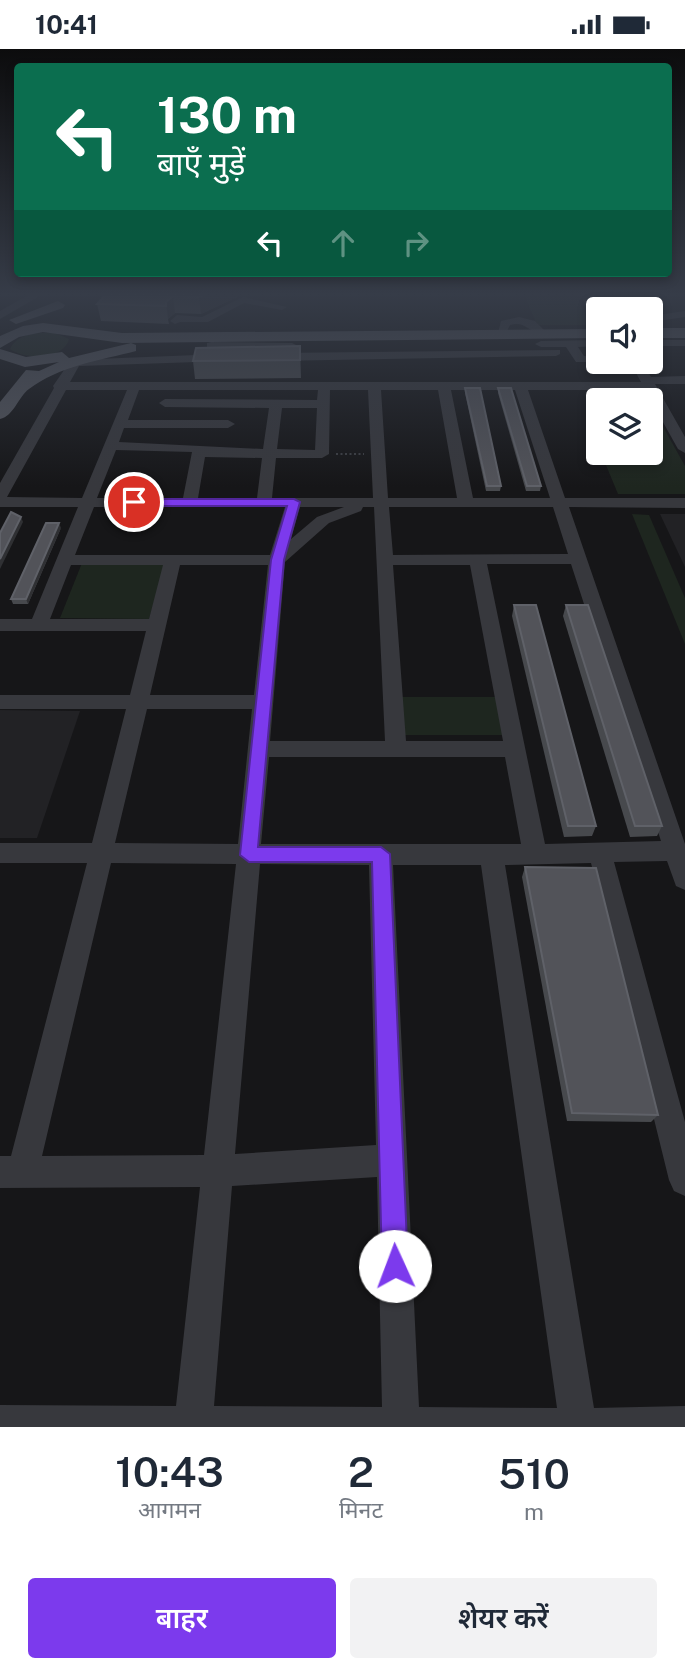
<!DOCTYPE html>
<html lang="hi">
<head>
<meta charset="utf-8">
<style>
  :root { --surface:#fff; --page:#f2f2f3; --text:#1f2937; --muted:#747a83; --accent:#7c3aed }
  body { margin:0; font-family:"Public Sans","Noto Sans Devanagari",sans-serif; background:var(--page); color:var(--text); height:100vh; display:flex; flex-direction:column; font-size:26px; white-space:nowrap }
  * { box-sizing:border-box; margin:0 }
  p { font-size:23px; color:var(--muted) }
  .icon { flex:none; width:38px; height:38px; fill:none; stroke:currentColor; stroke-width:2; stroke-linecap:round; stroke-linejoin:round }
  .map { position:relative; height:1378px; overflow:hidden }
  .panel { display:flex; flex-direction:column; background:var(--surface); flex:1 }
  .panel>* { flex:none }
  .hud { position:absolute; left:14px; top:14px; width:658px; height:214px; border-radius:7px; box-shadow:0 4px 10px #0003; background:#0b6e4f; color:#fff; overflow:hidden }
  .tools { position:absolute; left:586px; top:248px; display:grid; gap:14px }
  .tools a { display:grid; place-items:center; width:77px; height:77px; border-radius:7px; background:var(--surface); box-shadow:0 4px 10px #0003; font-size:35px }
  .pin { position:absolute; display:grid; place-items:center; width:60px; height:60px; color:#fff; margin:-30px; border:4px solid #fff; border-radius:50%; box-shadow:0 2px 7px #0007 }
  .me { position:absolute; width:77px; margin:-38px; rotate:358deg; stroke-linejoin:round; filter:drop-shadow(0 0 5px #0008) }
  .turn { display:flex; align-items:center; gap:24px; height:147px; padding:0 28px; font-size:32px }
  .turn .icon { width:91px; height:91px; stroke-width:2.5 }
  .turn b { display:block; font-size:49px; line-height:60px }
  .lanes { display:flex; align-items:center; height:66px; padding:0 28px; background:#0003; justify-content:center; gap:35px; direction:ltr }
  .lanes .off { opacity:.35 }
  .eta { display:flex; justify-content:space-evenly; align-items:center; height:119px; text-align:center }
  .eta b { font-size:42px; font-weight:600; line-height:49px }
  .action { display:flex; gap:14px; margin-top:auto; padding:14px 28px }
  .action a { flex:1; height:80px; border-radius:7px; background:var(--accent); color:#fff; font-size:28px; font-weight:600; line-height:80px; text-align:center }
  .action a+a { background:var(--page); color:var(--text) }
  .status { display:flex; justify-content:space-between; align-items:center; height:49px; padding:0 35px; background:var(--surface); direction:ltr }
  .status svg { height:19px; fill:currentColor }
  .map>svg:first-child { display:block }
</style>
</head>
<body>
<div class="status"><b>10:41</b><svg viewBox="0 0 49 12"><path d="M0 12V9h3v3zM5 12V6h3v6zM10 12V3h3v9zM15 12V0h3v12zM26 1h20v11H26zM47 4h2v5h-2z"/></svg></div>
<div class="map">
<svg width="685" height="1378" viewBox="0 0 685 1378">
  <rect width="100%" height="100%" fill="#161618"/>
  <g fill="#222225">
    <polygon points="660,465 685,465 685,518"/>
    <polygon points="0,661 80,662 37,789 0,789"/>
  </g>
  <g fill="#1e261f">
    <polygon points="524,245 575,245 591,276 537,276"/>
    <path d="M55 284 69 290C64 311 24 311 10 300 17 284 40 283 55 284Z"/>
    <polygon points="651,367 657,367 685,417 685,445 618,445 601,404 651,404"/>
    <polygon points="632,465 649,466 685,549 685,595"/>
    <polygon points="82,514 165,515 149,570 60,569"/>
    <polygon points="401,648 498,648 506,686 405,686"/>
  </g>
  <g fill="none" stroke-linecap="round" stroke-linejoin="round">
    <polyline stroke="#3d3f44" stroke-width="2" stroke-dasharray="2 2.5" stroke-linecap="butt" points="336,405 364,405"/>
    <g fill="#37383d" fill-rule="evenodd">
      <polygon points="30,245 43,245 0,270 0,262"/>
      <polygon points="580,245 590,245 599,261 598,272 593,269"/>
      <polygon points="635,245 645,245 635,261 624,261"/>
      <polygon points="243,248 287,258 282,261 244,254 208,273 180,273 175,275 170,272 177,266 202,268"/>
      <polygon points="685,262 685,268 651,273 651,267"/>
      <path d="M519 268 535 272 544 281 538 284C527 281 524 272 510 276L506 284H498L501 272Z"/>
      <polygon points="598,291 598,297 578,298 584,307 598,308 598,313 602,313 576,313 566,298 541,298 535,295 541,292"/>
      <rect x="651" y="291" width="34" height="6"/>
      <polygon points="211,293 292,294 298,297 292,300 207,298 207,294"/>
      <polygon points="560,301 560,305 556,307 275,312 269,308 275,304"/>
      <path d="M222 305 226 306V312L79 317 70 333H641L630 313H642L651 328 685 327V335H655L685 388V404L678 400 645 341H528L565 449H685V459L569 458 685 795V841L676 837 667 812 614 813 685 1073V1147L674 1142 669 1131 591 814 505 816 594 1359 685 1357V1378H0V1356L176 1357 200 1138 0 1139V1107H11L87 814H0V794H92L126 660H0V646H130L146 582H0V570H32L78 458H0V434L54 339 53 337 71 311ZM66 341H127L82 449 7 448ZM139 341H318L317 351 165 350 159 354 165 358 269 359 263 400 119 393 124 379H228L235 375 228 371H128ZM330 341H368L373 449H272L276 409H322L329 405ZM381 341H438L457 449H388ZM451 341H515L550 449H473ZM282 359H317L315 401 277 400ZM116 401 192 403 183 449H97ZM205 408 262 409 257 449H198ZM94 458H285L270 506H75ZM300 458H344L317 468 291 490ZM363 458H374L385 692H270L285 513 329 474 361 462ZM389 458H553L568 505 393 506ZM487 515H571L661 792 545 795ZM71 516H163L149 570H50ZM180 516H268L254 646H150ZM393 516H470L503 692H406ZM147 660H252L238 795 115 794ZM269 708H505L521 795H261ZM111 814 236 815 204 1106 42 1107ZM260 815 369 816 376 1096 235 1105ZM393 816H481L557 1359 419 1358ZM377 1128 382 1358 214 1357 232 1137Z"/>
    </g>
    <g fill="#53555c" fill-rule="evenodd">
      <polygon points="58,252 65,256 63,259 16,275 9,271"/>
      <polygon points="43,274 122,284 598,280 598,289 122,294 43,283 19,288 0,299 0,287 23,277"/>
      <rect x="651" y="279" width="34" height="10"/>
      <path d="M131 294 136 296V302C101 311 59 317 29 340 18 348 14 367 0 370V353L26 321 39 322 59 313 25 318 0 310V300L26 308 62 303 69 309Z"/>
    </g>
  </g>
  <g fill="#47494d">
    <polygon points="106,245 237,248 201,265 175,264 168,270 169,275 101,272 97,255"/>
    <polygon points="300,297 301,329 195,330 193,312"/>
    <polygon points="465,339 501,437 500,442 486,442 465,344"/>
    <polygon points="498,339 541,437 540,442 526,442 498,344"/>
    <polygon points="61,479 28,555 13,555 11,550"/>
    <polygon points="514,556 596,777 592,787 564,788 512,567"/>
    <polygon points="566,556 662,777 657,787 630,788 563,567"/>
    <polygon points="525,818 658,1066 651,1073 567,1072 522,828"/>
  </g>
  <g fill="#2f3033">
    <polygon points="206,245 237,245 237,248 201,265 199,248"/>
    <polygon points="173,247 175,264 168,270 166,253"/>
    <polygon points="21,468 23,473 0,520 0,510"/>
    <polygon points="59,474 61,479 28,555 26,550"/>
  </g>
  <g fill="#525359" stroke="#5f6168" stroke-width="2">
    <polygon points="106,245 206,245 199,248 173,247 166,253 166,257 97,255"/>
    <polygon points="300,297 300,311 193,312 196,299"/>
    <polygon points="465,339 480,339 501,437 487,437"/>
    <polygon points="498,339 511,339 541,437 527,437"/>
    <polygon points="11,463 21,468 0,510 0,484"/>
    <polygon points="46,474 59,474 26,550 11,550"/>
    <polygon points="514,556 536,556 596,777 568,777"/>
    <polygon points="566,556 588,556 662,777 635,777"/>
    <polygon points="525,818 596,819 658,1066 572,1064"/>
  </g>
  <linearGradient id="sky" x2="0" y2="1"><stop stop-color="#0c0c0d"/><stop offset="0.56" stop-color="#363c48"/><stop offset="1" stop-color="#363c48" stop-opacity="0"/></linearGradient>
  <rect width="685" height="438" fill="url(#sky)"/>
  <polygon fill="#7c3aed" stroke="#51269a" stroke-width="2" points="294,450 300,453 284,511 258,798 381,798 390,805 408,1217 404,1226 395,1230 386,1226 382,1217 372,813 249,813 240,806 271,511 287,457 134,457 128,453 134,450"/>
</svg>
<div class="tools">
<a><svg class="icon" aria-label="sound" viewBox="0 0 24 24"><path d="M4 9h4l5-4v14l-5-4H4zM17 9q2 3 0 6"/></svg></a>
<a><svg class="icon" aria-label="layers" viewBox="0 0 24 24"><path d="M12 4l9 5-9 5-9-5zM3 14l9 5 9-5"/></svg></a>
</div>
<div class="pin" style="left:134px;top:453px;background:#d93025"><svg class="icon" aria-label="arrive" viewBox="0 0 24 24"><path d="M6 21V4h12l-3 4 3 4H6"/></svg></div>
<svg class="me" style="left:395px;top:1217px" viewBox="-20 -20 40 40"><circle r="19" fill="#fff"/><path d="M0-13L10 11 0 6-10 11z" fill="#7c3aed"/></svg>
<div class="hud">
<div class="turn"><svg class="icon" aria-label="left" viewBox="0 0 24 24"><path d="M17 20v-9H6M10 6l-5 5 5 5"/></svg><div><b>130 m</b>बाएँ मुड़ें</div></div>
<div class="lanes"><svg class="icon" aria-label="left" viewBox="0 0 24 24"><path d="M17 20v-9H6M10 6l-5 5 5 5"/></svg><svg class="icon off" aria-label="ahead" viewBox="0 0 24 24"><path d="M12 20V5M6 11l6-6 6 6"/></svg><svg class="icon off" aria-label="right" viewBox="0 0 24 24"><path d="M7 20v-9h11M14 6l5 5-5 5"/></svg></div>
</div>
</div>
<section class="panel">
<div class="eta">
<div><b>10:43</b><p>आगमन</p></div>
<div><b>2</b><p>मिनट</p></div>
<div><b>510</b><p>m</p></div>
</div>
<div class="action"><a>बाहर</a><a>शेयर करें</a></div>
</section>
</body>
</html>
